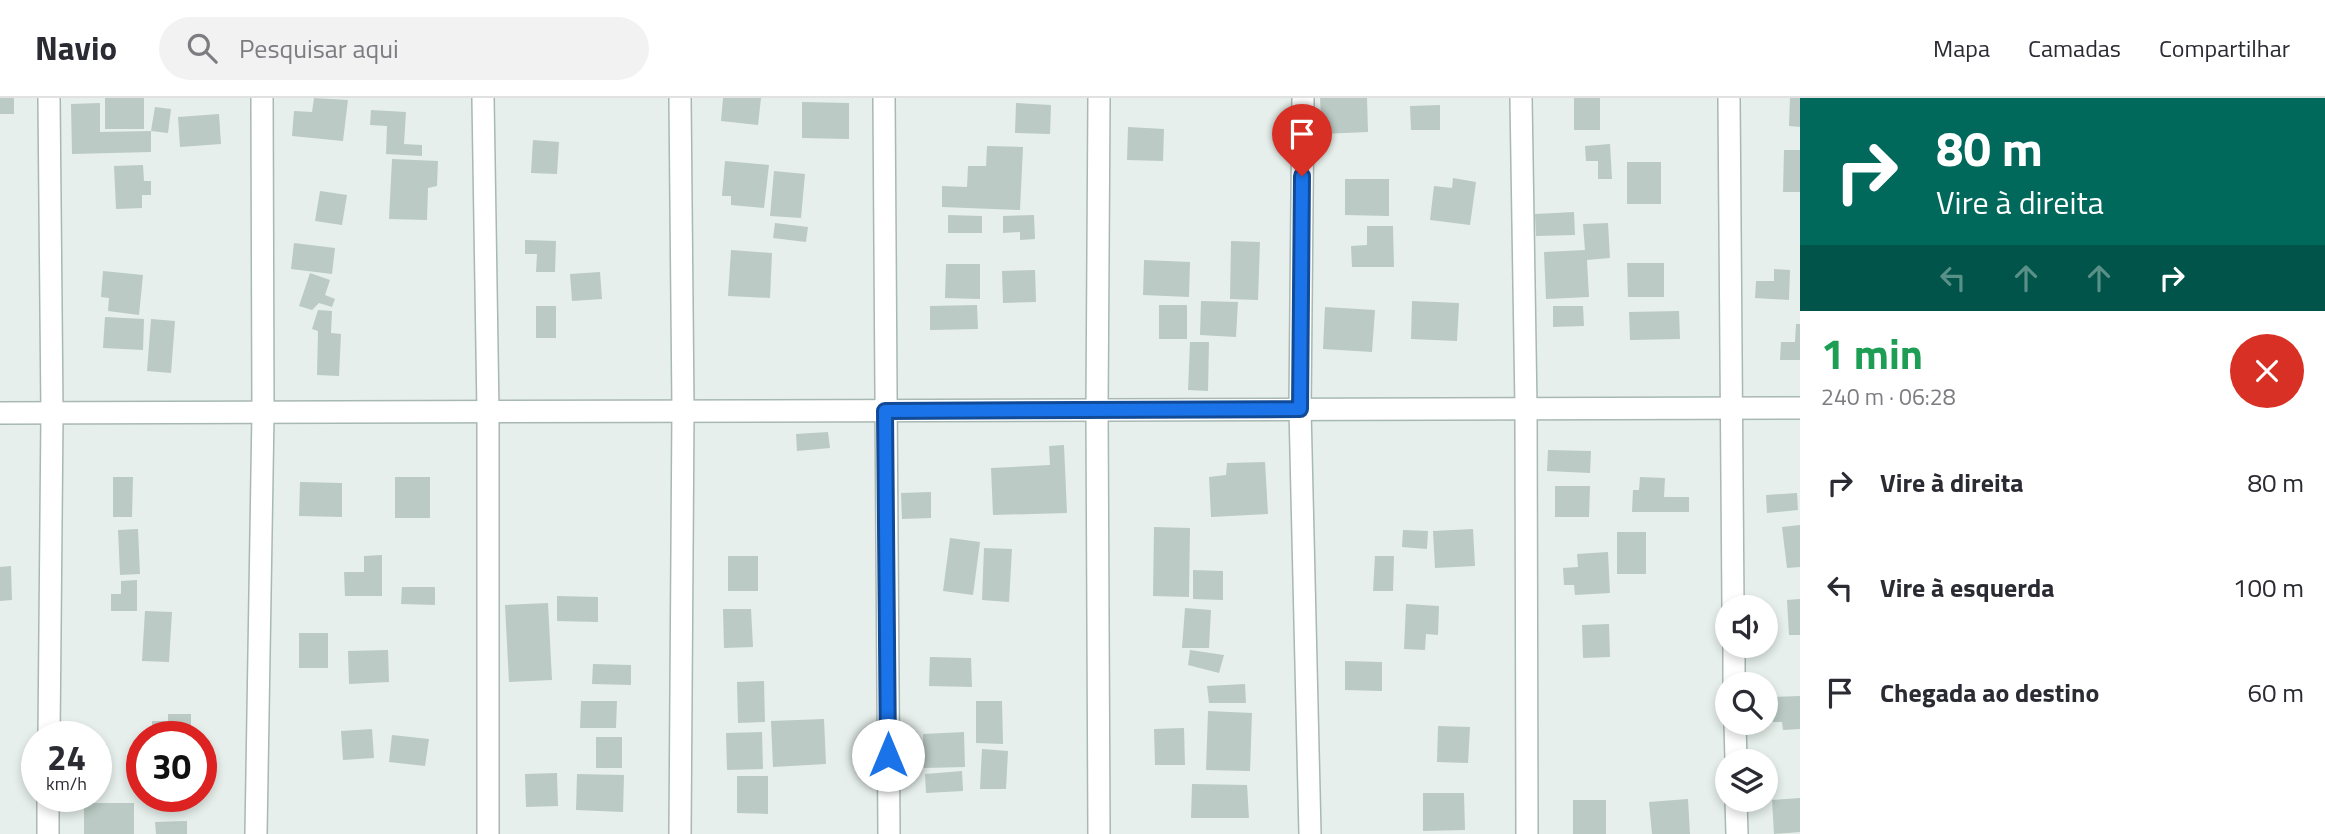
<!DOCTYPE html>
<html lang="pt">
<head>
<meta charset="utf-8">
<style>
  :root { --surface:#fff; --page:#f2f2f3; --text:#2b2b33; --muted:#7c7c81; --line:#e1e1e2 }
  body { margin:0; font-family:"Titillium Web",sans-serif; background:var(--page); color:var(--text); height:100vh; display:flex; flex-direction:column; font-size:26px; white-space:nowrap }
  * { box-sizing:border-box; margin:0 }
  p { font-size:23px; color:var(--muted) }
  .icon { flex:none; width:38px; height:38px; fill:none; stroke:currentColor; stroke-width:2; stroke-linecap:round; stroke-linejoin:round }
  .map { position:relative; flex:1; overflow:hidden }
  .details { display:flex; flex-direction:column; background:var(--surface); width:525px }
  .details>* { flex:none }
  .guide { background:#00695c; color:#fff; overflow:hidden }
  .buttons { position:absolute; left:1715px; top:497px; display:grid; gap:14px }
  .buttons a { display:grid; place-items:center; width:63px; height:63px; border-radius:50%; background:var(--surface); box-shadow:0 4px 10px #0003; font-size:35px }
  .speed { position:absolute; left:21px; top:623px; display:flex; gap:14px; font-size:35px; font-weight:700; text-align:center }
  .speed>* { display:grid; place-content:center; width:91px; height:91px; border-radius:50%; background:var(--surface); box-shadow:0 4px 10px #0003; line-height:1 }
  .speed small { font-size:18px; font-weight:400 }
  .speed .limit { border:10px solid #d22; background:#fff; color:#111 }
  .pin { position:absolute; display:grid; place-items:center; width:60px; height:60px; color:#fff; margin:-72px -30px; border-radius:50% 50% 50% 0; rotate:-45deg; box-shadow:0 0 7px #0007 }
  .pin .icon { rotate:45deg }
  .me { position:absolute; width:77px; margin:-38px; rotate:0deg; stroke-linejoin:round; filter:drop-shadow(0 0 5px #0008) }
  .turn { display:flex; align-items:center; gap:24px; height:147px; padding:0 21px; font-size:32px }
  .turn .icon { width:91px; height:91px; stroke-width:2.5 }
  .turn b { display:block; font-size:49px; line-height:60px }
  .lanes { display:flex; align-items:center; height:66px; padding:0 21px; background:#0003; justify-content:center; gap:35px; direction:ltr }
  .lanes .off { opacity:.35 }
  .round { display:grid; place-items:center; flex:none; width:74px; height:74px; border-radius:37px; background:var(--page) }
  .summary { display:flex; align-items:center; justify-content:space-between; height:119px; padding:0 21px }
  h1 { font-size:42px; font-weight:700; line-height:52px; color:#1e9e55 }
  ul { padding:0; list-style:none }
  li { display:flex; align-items:center; gap:21px; height:105px; padding:0 21px }
  li div { flex:1 }
  li b { display:block; font-size:26px }
  li em { font-style:normal }
  header { display:flex; align-items:center; gap:42px; box-sizing:border-box; height:98px; padding:0 35px; background:var(--surface); border-bottom:2px solid var(--line) }
  header strong { font-size:33px }
  nav { display:flex; gap:38px; margin-inline-start:auto; font-size:24px }
  .search { width:490px; height:63px; background:var(--page); display:flex; align-items:center; gap:18px; box-sizing:border-box; padding:0 24px; border-radius:38px; color:var(--muted); font-size:26px }
  main { display:flex; flex:1; min-height:0 }
  .map>svg:first-child { display:block }
</style>
</head>
<body>
<header>
<strong>Navio</strong>
<div class="search"><svg class="icon" aria-label="search" viewBox="0 0 24 24"><circle cx="10" cy="10" r="6"/><path d="M15 15l6 6"/></svg>Pesquisar aqui</div>
<nav><a>Mapa</a><a>Camadas</a><a>Compartilhar</a></nav>
</header>
<main>
<div class="map">
<svg width="1800" height="736" viewBox="0 0 1800 736">
  <rect width="100%" height="100%" fill="#e6efeb"/>
  <g fill="#bbcac4">
    <rect x="0" y="0" width="14" height="16"/>
    <rect x="105" y="0" width="39" height="31"/>
    <polygon points="314,0 348,2 343,43 292,38 294,13 312,14"/>
    <polygon points="723,0 761,0 758,27 721,23"/>
    <polygon points="1320,0 1367,0 1368,34 1322,36"/>
    <rect x="1574" y="0" width="26" height="32"/>
    <polygon points="1790,0 1800,0 1800,29 1789,28"/>
    <polygon points="802,4 849,5 849,41 802,40"/>
    <polygon points="100,5 100,34 151,33 151,54 72,56 71,6"/>
    <polygon points="1016,5 1051,7 1050,36 1015,35"/>
    <polygon points="1440,7 1440,32 1411,32 1410,8"/>
    <polygon points="155,9 171,11 168,35 151,33"/>
    <polygon points="371,12 406,14 404,46 422,47 422,58 386,56 387,28 370,27"/>
    <polygon points="219,16 221,46 180,49 178,19"/>
    <polygon points="1128,29 1164,31 1163,63 1127,62"/>
    <polygon points="533,42 559,44 557,76 531,75"/>
    <polygon points="1610,46 1612,81 1598,81 1598,63 1586,63 1585,48"/>
    <polygon points="987,48 1023,49 1020,112 942,109 942,88 967,89 968,68 986,68"/>
    <polygon points="1784,52 1800,52 1800,94 1783,94"/>
    <polygon points="392,61 438,63 437,88 428,90 427,122 389,121"/>
    <polygon points="725,63 769,67 764,110 731,107 731,98 722,98"/>
    <rect x="1627" y="64" width="34" height="42"/>
    <polygon points="143,67 144,83 151,83 151,97 142,97 142,110 116,111 114,68"/>
    <polygon points="774,73 805,76 801,120 770,118"/>
    <polygon points="1453,80 1476,84 1470,127 1430,122 1434,88 1452,90"/>
    <polygon points="1345,81 1389,81 1389,118 1345,117"/>
    <polygon points="320,93 347,97 342,127 315,123"/>
    <polygon points="1574,114 1575,137 1536,138 1535,116"/>
    <polygon points="948,117 982,118 982,135 948,135"/>
    <polygon points="1034,117 1035,141 1020,142 1020,134 1003,135 1003,118"/>
    <polygon points="775,125 808,129 806,144 773,140"/>
    <polygon points="1608,125 1610,160 1587,162 1589,199 1546,201 1544,154 1585,152 1583,126"/>
    <polygon points="1367,128 1393,128 1394,169 1352,169 1351,148 1367,147"/>
    <polygon points="525,142 556,143 555,174 536,174 537,156 525,156"/>
    <polygon points="1231,143 1260,144 1258,202 1230,201"/>
    <polygon points="294,145 335,150 332,176 291,171"/>
    <polygon points="731,152 772,155 770,200 728,198"/>
    <polygon points="1144,162 1190,164 1189,199 1143,197"/>
    <polygon points="1627,165 1664,165 1664,199 1628,199"/>
    <polygon points="946,166 980,166 980,201 945,200"/>
    <polygon points="1774,171 1790,172 1789,202 1755,200 1756,183 1774,183"/>
    <polygon points="1035,172 1036,204 1003,205 1002,173"/>
    <polygon points="103,173 143,177 139,217 108,213 109,200 101,199"/>
    <polygon points="600,174 602,201 572,203 570,176"/>
    <polygon points="310,175 330,182 325,197 335,201 332,209 319,205 312,212 299,208"/>
    <polygon points="1201,203 1238,204 1236,239 1200,237"/>
    <polygon points="1412,203 1459,205 1457,243 1411,241"/>
    <polygon points="977,207 978,231 930,232 930,208"/>
    <rect x="1159" y="207" width="28" height="34"/>
    <rect x="536" y="208" width="20" height="32"/>
    <polygon points="1553,208 1583,208 1584,228 1553,229"/>
    <polygon points="1325,209 1375,212 1372,254 1323,251"/>
    <polygon points="318,212 332,213 331,235 341,236 339,278 317,277 318,233 312,231"/>
    <polygon points="1679,213 1680,241 1630,242 1629,214"/>
    <polygon points="105,219 144,221 143,252 103,250"/>
    <polygon points="151,221 175,223 171,275 147,273"/>
    <polygon points="1796,226 1800,226 1800,262 1780,262 1781,244 1795,244"/>
    <polygon points="1190,244 1209,244 1208,293 1188,292"/>
    <polygon points="828,334 830,350 797,353 796,336"/>
    <polygon points="1064,347 1067,415 993,417 991,370 1050,367 1049,348"/>
    <polygon points="1548,352 1591,353 1590,375 1547,373"/>
    <polygon points="1265,364 1268,416 1211,419 1209,379 1226,377 1227,365"/>
    <polygon points="113,379 133,379 132,419 113,419"/>
    <rect x="395" y="379" width="35" height="41"/>
    <polygon points="1640,379 1665,380 1664,399 1689,399 1689,414 1632,414 1633,392 1639,392"/>
    <polygon points="300,384 342,385 342,419 299,418"/>
    <polygon points="1555,388 1590,388 1589,419 1555,419"/>
    <polygon points="931,394 931,420 902,421 901,395"/>
    <polygon points="1797,395 1798,412 1767,415 1766,397"/>
    <polygon points="1800,427 1800,469 1787,470 1782,429"/>
    <polygon points="1154,429 1190,430 1189,499 1153,498"/>
    <polygon points="138,431 140,476 120,477 118,432"/>
    <polygon points="1473,431 1475,468 1435,470 1433,433"/>
    <polygon points="1403,432 1428,433 1427,451 1402,449"/>
    <rect x="1617" y="434" width="29" height="42"/>
    <polygon points="950,440 980,444 973,497 943,493"/>
    <polygon points="984,450 1012,451 1009,504 982,502"/>
    <polygon points="1608,454 1610,495 1575,497 1574,487 1564,487 1563,470 1578,469 1577,456"/>
    <polygon points="382,457 382,498 345,498 344,474 364,474 364,458"/>
    <rect x="728" y="458" width="30" height="35"/>
    <polygon points="1375,458 1394,458 1393,493 1373,493"/>
    <polygon points="11,468 12,502 0,503 0,469"/>
    <polygon points="1193,472 1223,473 1223,502 1193,501"/>
    <polygon points="137,482 137,513 111,513 111,496 121,496 121,483"/>
    <polygon points="402,489 435,489 435,507 401,506"/>
    <polygon points="557,498 598,499 598,524 557,523"/>
    <polygon points="1800,501 1800,537 1789,537 1787,502"/>
    <polygon points="548,505 552,582 509,584 505,507"/>
    <polygon points="1406,506 1439,508 1438,537 1426,536 1425,552 1404,551"/>
    <polygon points="1185,510 1211,512 1209,550 1182,550"/>
    <polygon points="723,511 751,511 753,549 724,550"/>
    <polygon points="145,513 172,514 169,564 142,563"/>
    <polygon points="1609,526 1610,559 1583,560 1582,527"/>
    <rect x="299" y="535" width="29" height="35"/>
    <polygon points="388,552 389,584 349,586 348,553"/>
    <polygon points="1190,552 1224,557 1219,575 1188,567"/>
    <polygon points="930,559 971,560 972,589 929,588"/>
    <polygon points="1345,563 1382,564 1382,593 1345,592"/>
    <polygon points="593,566 631,567 631,587 592,586"/>
    <polygon points="764,583 765,624 738,625 737,584"/>
    <polygon points="1245,586 1246,605 1209,605 1207,588"/>
    <polygon points="1800,598 1800,631 1783,632 1782,624 1771,624 1770,599"/>
    <polygon points="581,603 617,603 616,630 580,630"/>
    <polygon points="976,603 1002,603 1003,646 976,645"/>
    <polygon points="1208,613 1252,615 1250,673 1206,672"/>
    <polygon points="168,616 191,616 191,639 169,639 169,630 152,629 152,623 168,623"/>
    <polygon points="824,621 826,666 773,669 771,623"/>
    <polygon points="1438,628 1470,629 1468,665 1437,664"/>
    <polygon points="1184,630 1185,667 1155,667 1154,631"/>
    <polygon points="372,631 374,660 343,662 341,633"/>
    <polygon points="762,634 763,671 727,672 726,635"/>
    <polygon points="964,634 965,669 924,670 923,636"/>
    <polygon points="392,637 429,641 425,668 389,664"/>
    <rect x="596" y="639" width="26" height="31"/>
    <polygon points="96,645 107,646 106,672 96,672"/>
    <polygon points="982,651 1008,653 1006,691 980,691"/>
    <polygon points="962,673 963,693 926,695 925,676"/>
    <polygon points="557,675 558,708 526,709 525,676"/>
    <polygon points="577,676 624,677 623,714 576,712"/>
    <polygon points="737,678 768,678 768,716 737,715"/>
    <polygon points="1192,686 1247,687 1249,720 1191,720"/>
    <polygon points="1423,695 1464,695 1465,732 1423,733"/>
    <polygon points="1800,700 1800,734 1774,736 1772,702"/>
    <polygon points="1688,701 1690,736 1652,736 1649,704"/>
    <rect x="1573" y="702" width="33" height="34"/>
    <rect x="84" y="705" width="50" height="31"/>
    <polygon points="187,723 187,736 156,736 155,724"/>
  </g>
  <g fill="none" stroke-linecap="round" stroke-linejoin="round">
    <defs>
      <g id="street">
        <polyline points="49,0 52,316 49,639"/>
        <polyline points="483,0 488,314 488,736"/>
        <polyline points="884,0 889,736"/>
        <polyline points="1099,0 1097,312 1099,736"/>
        <polyline points="1303,0 1300,311 1310,736"/>
        <polyline points="1521,0 1526,310 1527,736"/>
        <polyline points="1729,0 1733,509"/>
        <polyline points="0,315 1800,310"/>
        <polyline points="1734,548 1734,586"/>
        <polyline points="1735,625 1736,663"/>
        <polyline points="1736,702 1737,736"/>
        <polyline points="48,736 48,698"/>
        <polyline points="256,736 263,315 262,0"/>
        <polyline points="680,736 683,312 680,0"/>
      </g>
    </defs>
    <use href="#street" stroke="#a8b8b2" stroke-width="24"/>
    <use href="#street" stroke="#fff" stroke-width="21"/>
  </g>
  <g fill="none" stroke-linecap="round" stroke-linejoin="round">
    <defs>
      <polyline id="route" points="888,657 885,313 1300,311 1302,78"/>
    </defs>
    <use href="#route" stroke="#114b97" stroke-width="18"/>
    <use href="#route" stroke="#1a73e8" stroke-width="12"/>
  </g>
</svg>
<div class="buttons">
<a><svg class="icon" aria-label="sound" viewBox="0 0 24 24"><path d="M4 9h4l5-4v14l-5-4H4zM17 9q2 3 0 6"/></svg></a>
<a><svg class="icon" aria-label="search" viewBox="0 0 24 24"><circle cx="10" cy="10" r="6"/><path d="M15 15l6 6"/></svg></a>
<a><svg class="icon" aria-label="layers" viewBox="0 0 24 24"><path d="M12 4l9 5-9 5-9-5zM3 14l9 5 9-5"/></svg></a>
</div>
<div class="speed"><div>24<small>km/h</small></div><div class="limit">30</div></div>
<div class="pin" style="left:1302px;top:78px;background:#d93025"><svg class="icon" aria-label="arrive" viewBox="0 0 24 24"><path d="M6 21V4h12l-3 4 3 4H6"/></svg></div>
<svg class="me" style="left:888px;top:657px" viewBox="-20 -20 40 40"><circle r="19" fill="#fff"/><path d="M0-13L10 11 0 6-10 11z" fill="#1a73e8"/></svg>
</div>
<section class="details">
<div class="guide">
<div class="turn"><svg class="icon" aria-label="right" viewBox="0 0 24 24"><path d="M7 20v-9h11M14 6l5 5-5 5"/></svg><div><b>80 m</b>Vire à direita</div></div>
<div class="lanes"><svg class="icon off" aria-label="left" viewBox="0 0 24 24"><path d="M17 20v-9H6M10 6l-5 5 5 5"/></svg><svg class="icon off" aria-label="ahead" viewBox="0 0 24 24"><path d="M12 20V5M6 11l6-6 6 6"/></svg><svg class="icon off" aria-label="ahead" viewBox="0 0 24 24"><path d="M12 20V5M6 11l6-6 6 6"/></svg><svg class="icon" aria-label="right" viewBox="0 0 24 24"><path d="M7 20v-9h11M14 6l5 5-5 5"/></svg></div>
</div>
<div class="summary"><div><h1>1 min</h1><p>240 m · 06:28</p></div><a class="round" style="background:#d93025;color:#fff"><svg class="icon" aria-label="close" viewBox="0 0 24 24"><path d="M6 6l12 12M18 6L6 18"/></svg></a></div>
<ul>
<li><svg class="icon" aria-label="right" viewBox="0 0 24 24"><path d="M7 20v-9h11M14 6l5 5-5 5"/></svg><div><b>Vire à direita</b></div><em>80 m</em></li>
<li><svg class="icon" aria-label="left" viewBox="0 0 24 24"><path d="M17 20v-9H6M10 6l-5 5 5 5"/></svg><div><b>Vire à esquerda</b></div><em>100 m</em></li>
<li><svg class="icon" aria-label="arrive" viewBox="0 0 24 24"><path d="M6 21V4h12l-3 4 3 4H6"/></svg><div><b>Chegada ao destino</b></div><em>60 m</em></li>
</ul>
</section>
</main>
</body>
</html>
